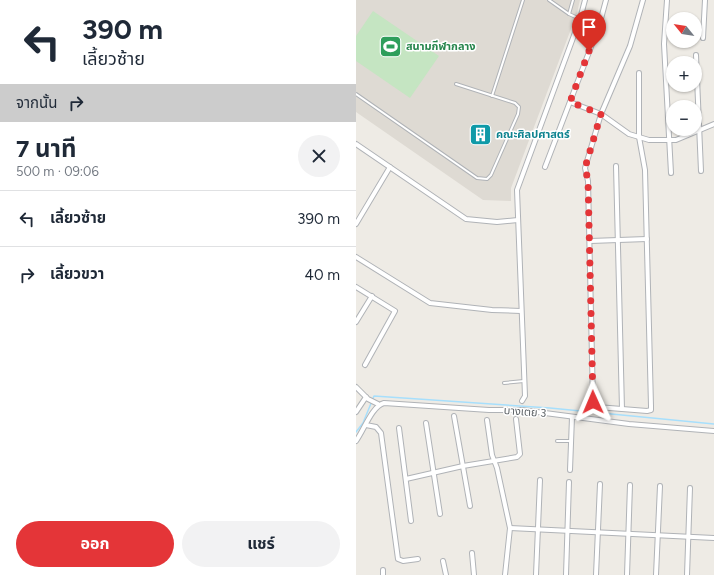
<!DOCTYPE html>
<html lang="th">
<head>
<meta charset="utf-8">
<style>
  :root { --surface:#fff; --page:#f2f2f3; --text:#1f2937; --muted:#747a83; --line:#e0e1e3; --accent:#e43538 }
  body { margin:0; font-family:Figtree,"Noto Sans Thai",sans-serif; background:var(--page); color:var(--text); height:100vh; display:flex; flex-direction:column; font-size:15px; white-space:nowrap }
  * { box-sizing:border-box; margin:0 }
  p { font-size:13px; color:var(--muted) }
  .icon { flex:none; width:22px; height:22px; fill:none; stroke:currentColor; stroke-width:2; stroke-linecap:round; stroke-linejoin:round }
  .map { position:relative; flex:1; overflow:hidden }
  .drawer { display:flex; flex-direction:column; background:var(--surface); width:356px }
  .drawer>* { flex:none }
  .hud { background:#fff; color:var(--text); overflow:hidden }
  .needle { width:26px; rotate:300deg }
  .buttons { position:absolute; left:310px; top:12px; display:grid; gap:8px }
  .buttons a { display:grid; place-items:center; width:36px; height:36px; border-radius:50%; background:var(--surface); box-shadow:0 1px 3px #0004; font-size:20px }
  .pin { position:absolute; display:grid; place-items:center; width:34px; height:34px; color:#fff; margin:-41px -17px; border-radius:50% 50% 50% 0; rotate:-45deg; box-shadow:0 0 4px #0007 }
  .pin .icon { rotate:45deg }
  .me { position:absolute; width:44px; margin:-22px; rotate:359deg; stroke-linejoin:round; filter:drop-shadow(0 0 3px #0008) }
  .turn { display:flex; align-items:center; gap:14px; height:84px; padding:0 16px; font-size:18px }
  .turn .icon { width:52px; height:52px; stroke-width:2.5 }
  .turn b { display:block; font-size:28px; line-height:34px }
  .then { display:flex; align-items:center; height:38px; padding:0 16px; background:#0003; gap:8px; font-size:15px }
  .round { display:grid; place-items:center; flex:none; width:42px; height:42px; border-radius:21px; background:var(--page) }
  .headline { display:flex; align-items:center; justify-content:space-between; height:68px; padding:0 16px }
  h1 { font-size:24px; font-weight:700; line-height:30px }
  .cta { display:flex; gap:8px; margin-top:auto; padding:8px 16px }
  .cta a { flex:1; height:46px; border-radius:24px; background:var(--accent); color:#fff; font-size:16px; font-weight:700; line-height:46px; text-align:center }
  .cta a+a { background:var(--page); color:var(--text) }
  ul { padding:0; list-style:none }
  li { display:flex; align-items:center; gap:12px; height:56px; padding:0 16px; border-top:1px solid var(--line) }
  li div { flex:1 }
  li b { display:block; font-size:15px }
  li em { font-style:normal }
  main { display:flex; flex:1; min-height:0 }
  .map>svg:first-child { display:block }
</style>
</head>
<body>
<main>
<section class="drawer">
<div class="hud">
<div class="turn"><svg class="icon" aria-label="left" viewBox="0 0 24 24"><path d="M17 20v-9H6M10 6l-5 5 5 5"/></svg><div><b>390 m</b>เลี้ยวซ้าย</div></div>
<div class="then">จากนั้น<svg class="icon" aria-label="right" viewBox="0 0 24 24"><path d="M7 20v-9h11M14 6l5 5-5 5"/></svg></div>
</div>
<div class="headline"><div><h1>7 นาที</h1><p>500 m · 09:06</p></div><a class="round"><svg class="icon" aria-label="close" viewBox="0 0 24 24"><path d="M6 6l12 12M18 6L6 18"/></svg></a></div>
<ul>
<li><svg class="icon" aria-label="left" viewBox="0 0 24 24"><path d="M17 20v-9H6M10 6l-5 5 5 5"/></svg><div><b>เลี้ยวซ้าย</b></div><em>390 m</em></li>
<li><svg class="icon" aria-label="right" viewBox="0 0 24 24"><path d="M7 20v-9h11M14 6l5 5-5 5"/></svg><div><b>เลี้ยวขวา</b></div><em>40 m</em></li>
</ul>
<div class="cta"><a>ออก</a><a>แชร์</a></div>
</section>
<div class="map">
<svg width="358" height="575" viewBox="0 0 358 575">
  <rect width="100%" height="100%" fill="#eeebe5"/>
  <polygon fill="#dedad3" points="0,0 224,0 221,13 155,188 155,201 127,200 0,112"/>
  <polygon fill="#c5e5c2" points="17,11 83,56 54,98 0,61 0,36"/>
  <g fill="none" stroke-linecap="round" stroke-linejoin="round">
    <polyline stroke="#a7dffc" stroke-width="1.5" points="0,432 7,423 18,396 194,408 358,424"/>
    <defs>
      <g id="lane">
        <polyline points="193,0 213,14 224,19"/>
        <polyline points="213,14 217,0"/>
        <polyline points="0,94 121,178 131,179 135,175 162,114 163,107 159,103 100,84"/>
        <polyline points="136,96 167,0"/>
        <polyline points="148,383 168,381"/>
        <polyline points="201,441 214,441"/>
      </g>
      <g id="street">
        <polyline points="311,0 308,44 315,173"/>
        <polyline points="347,38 349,0"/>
        <polyline points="340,55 345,171"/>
        <polyline points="283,73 283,137 289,170 295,406 295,410 291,411 241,407 237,402 232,181 229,168 245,114 274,46 287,0"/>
        <polyline points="214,102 245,114 273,134 293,140 320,140 358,124"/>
        <polyline points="0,144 110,219 141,222 162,220"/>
        <polyline points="260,166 266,409"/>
        <polyline points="189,167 243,26 250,0"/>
        <polyline points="0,224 34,167"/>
        <polyline points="234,241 291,239"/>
        <polyline points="0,257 74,303 136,310 165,311"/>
        <polyline points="0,287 39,311 9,365"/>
        <polyline points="0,322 16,296"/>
        <polyline points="0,387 12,399 22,404"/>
        <polyline points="166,401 169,396 161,190 224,19 229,0"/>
        <polyline points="0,412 10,397"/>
        <polyline points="98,416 114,506"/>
        <polyline points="131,420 136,455 141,468 154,528 149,575"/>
        <polyline points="70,423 84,514"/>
        <polyline points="10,425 20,427 25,433 42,559 47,561 62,559"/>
        <polyline points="43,428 55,521"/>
        <path d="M0 441C8 430 16 406 28 403L133 410H166L273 424 358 431"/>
        <polyline points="214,470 216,417"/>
        <polyline points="50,479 107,466 161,457 164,454 160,419"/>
        <polyline points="154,528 358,538"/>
        <polyline points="116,553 118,575"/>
        <polyline points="87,561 90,575"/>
        <polyline points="27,575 27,570"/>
        <polyline points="180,575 184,480"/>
        <polyline points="210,575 213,482"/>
        <polyline points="240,575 244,484"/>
        <polyline points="271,575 274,485"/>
        <polyline points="300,575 304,486"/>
        <polyline points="331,575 334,488"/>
      </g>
    </defs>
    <use href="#lane" stroke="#b0b3b7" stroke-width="4"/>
    <use href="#street" stroke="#b0b3b7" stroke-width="6"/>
    <use href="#lane" stroke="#fff" stroke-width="2"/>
    <use href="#street" stroke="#fff" stroke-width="4"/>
  </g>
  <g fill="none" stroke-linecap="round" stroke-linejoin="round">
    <polyline stroke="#e43538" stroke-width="7" stroke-dasharray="0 12.6" points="233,51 214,102 245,114 229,168 232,180 237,402"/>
  </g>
  <defs>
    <symbol id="stadium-square" viewBox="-11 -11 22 22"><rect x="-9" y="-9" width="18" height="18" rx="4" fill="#2e9e5b" stroke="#fff"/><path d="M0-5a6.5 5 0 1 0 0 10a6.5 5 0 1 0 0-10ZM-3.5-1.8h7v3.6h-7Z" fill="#fff"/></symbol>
    <symbol id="building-square" viewBox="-11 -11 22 22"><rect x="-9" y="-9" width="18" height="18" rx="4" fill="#0f9aa8" stroke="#fff"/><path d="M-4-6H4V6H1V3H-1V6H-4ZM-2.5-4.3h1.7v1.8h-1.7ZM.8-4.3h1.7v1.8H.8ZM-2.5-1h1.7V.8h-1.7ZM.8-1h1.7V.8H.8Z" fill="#fff"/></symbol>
  </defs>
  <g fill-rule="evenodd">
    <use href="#stadium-square" x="22" y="34" width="25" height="25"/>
    <use href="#building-square" x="112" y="122" width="25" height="25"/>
  </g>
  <g text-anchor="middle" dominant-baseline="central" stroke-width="3" stroke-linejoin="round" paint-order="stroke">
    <g font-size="11" font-weight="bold" fill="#27864d" stroke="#fff" text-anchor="start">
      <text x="50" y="46">สนามกีฬากลาง</text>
    </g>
    <g font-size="11" font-weight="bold" fill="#0d838f" stroke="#fff" text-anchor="start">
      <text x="140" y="134">คณะศิลปศาสตร์</text>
    </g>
    <g font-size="11" fill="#5c6165" stroke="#fff">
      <text transform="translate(169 412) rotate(4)">บางเตย 3</text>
    </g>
  </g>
</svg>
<div class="buttons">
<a><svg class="needle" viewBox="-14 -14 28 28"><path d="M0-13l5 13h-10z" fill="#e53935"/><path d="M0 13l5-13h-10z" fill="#747a83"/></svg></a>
<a>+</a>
<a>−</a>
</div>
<div class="pin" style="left:233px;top:51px;background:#d93025"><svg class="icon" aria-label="arrive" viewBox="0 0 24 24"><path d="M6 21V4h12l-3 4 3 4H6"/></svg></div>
<svg class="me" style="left:237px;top:402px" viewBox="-20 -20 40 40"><path d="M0-17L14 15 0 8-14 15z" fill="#e43538" stroke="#fff" stroke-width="4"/></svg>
</div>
</main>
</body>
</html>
